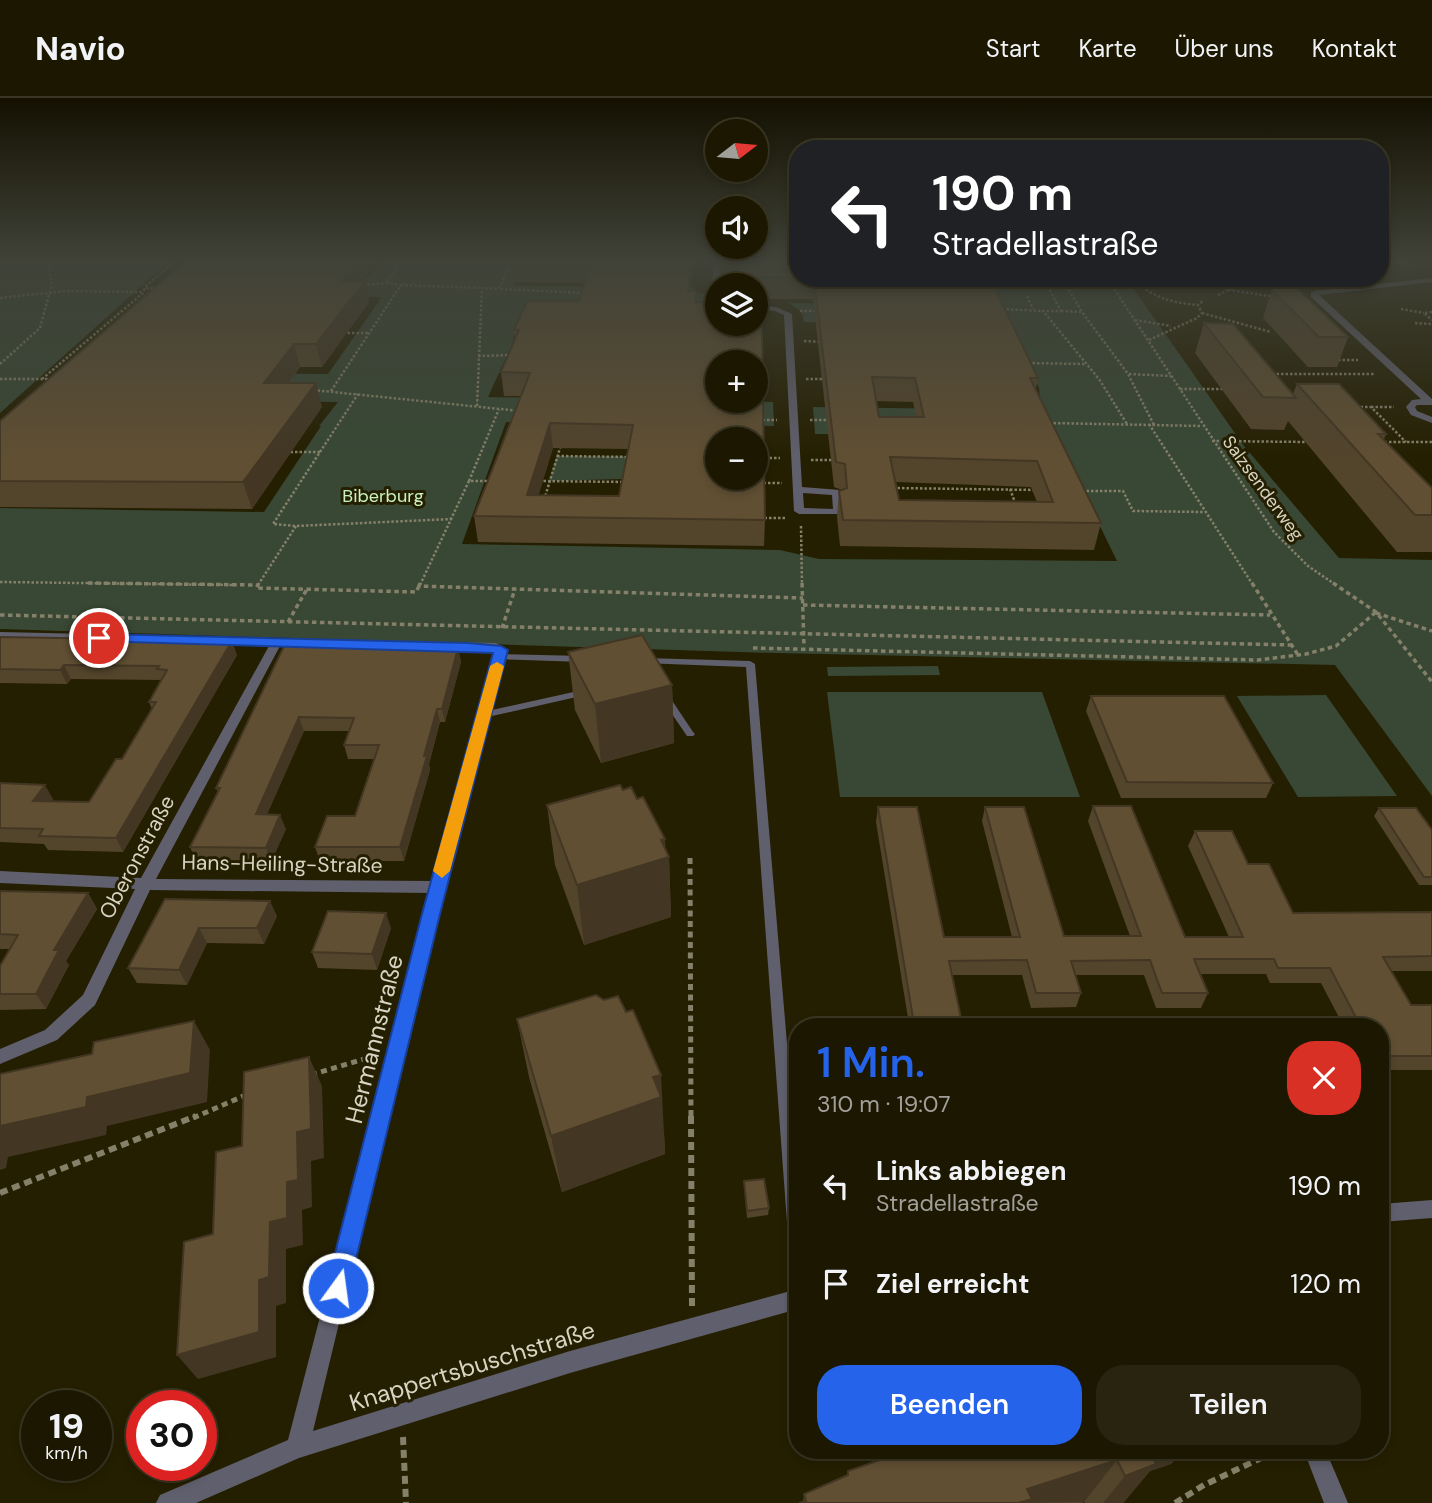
<!DOCTYPE html>
<html lang="de">
<head>
<meta charset="utf-8">
<style>
  :root { --surface:#1c1701; --page:#292410; --text:#f1f3f6; --muted:#a09f99; --line:#3a3623; --accent:#2563eb }
  body { margin:0; font-family:"DM Sans",sans-serif; background:var(--page); color:var(--text); height:100vh; display:flex; flex-direction:column; font-size:26px; white-space:nowrap }
  * { box-sizing:border-box; margin:0 }
  p { font-size:23px; color:var(--muted) }
  .icon { flex:none; width:38px; height:38px; fill:none; stroke:currentColor; stroke-width:2; stroke-linecap:round; stroke-linejoin:round }
  .map { position:relative; flex:1; overflow:hidden }
  .side { position:absolute; left:789px; top:920px; width:600px; height:441px; display:flex; flex-direction:column; background:var(--surface); border-radius:28px; box-shadow:0 4px 10px #0003,0 0 0 2px var(--line) }
  .side>* { flex:none }
  .banner { position:absolute; left:789px; top:42px; width:600px; height:147px; border-radius:28px; box-shadow:0 4px 10px #0003,0 0 0 2px var(--line); background:#202124; color:#fff; overflow:hidden }
  .needle { width:46px; rotate:74deg }
  .tools { position:absolute; left:705px; top:21px; display:grid; gap:14px }
  .tools a { display:grid; place-items:center; width:63px; height:63px; border-radius:50%; background:var(--surface); box-shadow:0 4px 10px #0003,0 0 0 2px var(--line); font-size:35px }
  .speed { position:absolute; left:21px; top:1292px; display:flex; gap:14px; font-size:35px; font-weight:700; text-align:center }
  .speed>* { display:grid; place-content:center; width:91px; height:91px; border-radius:50%; background:var(--surface); box-shadow:0 4px 10px #0003,0 0 0 2px var(--line); line-height:1 }
  .speed small { font-size:18px; font-weight:400 }
  .speed .limit { border:10px solid #d22; background:#fff; color:#111 }
  .pin { position:absolute; display:grid; place-items:center; width:60px; height:60px; color:#fff; margin:-30px; border:4px solid #fff; border-radius:50%; box-shadow:0 2px 7px #0007 }
  .me { position:absolute; width:77px; margin:-38px; rotate:14deg; stroke-linejoin:round; filter:drop-shadow(0 0 5px #0008) }
  .turn { display:flex; align-items:center; gap:24px; height:147px; padding:0 28px; font-size:32px }
  .turn .icon { width:91px; height:91px; stroke-width:2.5 }
  .turn b { display:block; font-size:49px; line-height:60px }
  .round { display:grid; place-items:center; flex:none; width:74px; height:74px; border-radius:28px; background:var(--page) }
  .head { display:flex; align-items:center; justify-content:space-between; height:119px; padding:0 28px }
  h1 { font-size:42px; font-weight:600; line-height:52px; color:var(--accent) }
  .action { display:flex; gap:14px; margin-top:auto; padding:14px 28px }
  .action a { flex:1; height:80px; border-radius:28px; background:var(--accent); color:#fff; font-size:28px; font-weight:600; line-height:80px; text-align:center }
  .action a+a { background:var(--page); color:var(--text) }
  ul { padding:0; list-style:none }
  li { display:flex; align-items:center; gap:21px; height:98px; padding:0 28px }
  li div { flex:1 }
  li b { display:block; font-size:26px }
  li em { font-style:normal }
  header { display:flex; align-items:center; gap:42px; box-sizing:border-box; height:98px; padding:0 35px; background:var(--surface); border-bottom:2px solid var(--line) }
  header strong { font-size:33px }
  nav { display:flex; gap:38px; margin-inline-start:auto; font-size:24px }
  .map>svg:first-child { display:block }
</style>
</head>
<body>
<header>
<strong>Navio</strong>
<nav><a>Start</a><a>Karte</a><a>Über uns</a><a>Kontakt</a></nav>
</header>
<div class="map">
<svg width="1432" height="1405" viewBox="0 0 1432 1405">
  <rect width="100%" height="100%" fill="#251f01"/>
  <g fill="#384835">
    <polygon points="0,164 168,164 0,315"/>
    <polygon points="381,164 522,164 514,188 693,189 695,195 706,196 706,206 515,233 513,244 488,299 773,304 774,328 506,324 462,446 780,452 819,461 1117,463 1056,338 815,336 813,309 1041,312 1039,290 1010,227 804,224 801,213 789,205 998,208 986,180 1126,180 1244,348 1339,460 1432,462 1432,698 1335,567 776,555 0,531 0,410 264,414 321,328 319,328 338,304 54,300 84,274 328,276 382,199 169,197 190,179 368,180"/>
    <polygon points="557,358 696,359 694,379 549,383"/>
    <polygon points="938,568 940,577 828,578 827,569"/>
    <polygon points="827,594 1042,594 1080,699 840,699"/>
    <polygon points="1326,597 1397,698 1298,699 1237,598"/>
  </g>
  <g fill="none" stroke-linecap="round" stroke-linejoin="round">
    <g stroke="#858069" stroke-width="2.5" stroke-dasharray="2.5 2" stroke-linecap="butt">
      <polyline points="512,164 499,191 586,195"/>
      <polyline points="1395,164 1411,168"/>
      <polyline points="1043,180 1061,213 1043,213 1099,281 1127,326"/>
      <polyline points="1062,180 1082,214 1128,276 1154,327"/>
      <polyline points="1107,180 1274,434 1308,468 1336,487"/>
      <path d="M1132 180C1151 199 1172 205 1198 207"/>
      <polyline points="1199,180 1229,192 1276,199"/>
      <polyline points="1238,180 1254,185 1267,184 1268,180"/>
      <polyline points="1267,184 1284,188"/>
      <polyline points="363,187 386,185"/>
      <polyline points="401,187 482,190"/>
      <polyline points="146,190 159,190"/>
      <polyline points="1218,197 1246,184"/>
      <polyline points="1027,198 1033,211"/>
      <polyline points="0,200 65,193 141,194"/>
      <polyline points="1002,211 1043,213"/>
      <polyline points="1401,211 1424,215"/>
      <polyline points="800,213 819,213"/>
      <polyline points="1061,213 1081,214"/>
      <polyline points="1432,214 1424,215 1432,222"/>
      <polyline points="1202,215 1271,234"/>
      <polyline points="1135,222 1171,228"/>
      <polyline points="1415,225 1432,226"/>
      <polyline points="343,235 369,235"/>
      <polyline points="1149,242 1197,220 1202,215 1198,207 1204,202"/>
      <polyline points="804,243 823,244"/>
      <polyline points="478,258 511,257"/>
      <polyline points="1338,262 1358,262"/>
      <polyline points="1028,265 1085,266"/>
      <polyline points="0,266 40,230 52,186 49,174 52,164"/>
      <polyline points="1129,276 1171,278"/>
      <polyline points="1272,276 1375,276"/>
      <polyline points="0,281 53,281"/>
      <polyline points="42,281 142,196 146,188 174,164"/>
      <polyline points="806,281 825,281"/>
      <polyline points="1180,291 1222,291"/>
      <polyline points="313,292 520,313"/>
      <polyline points="331,293 401,187 386,185 400,164"/>
      <polyline points="477,308 482,190 499,191"/>
      <polyline points="1356,309 1371,309 1406,344"/>
      <polyline points="1371,309 1394,309"/>
      <polyline points="758,322 777,322"/>
      <polyline points="810,322 830,322"/>
      <polyline points="1049,325 1202,328"/>
      <polyline points="1149,326 1253,487"/>
      <polyline points="1212,343 1309,344"/>
      <polyline points="1380,344 1432,344"/>
      <polyline points="286,354 320,354 273,426 296,428 452,421"/>
      <polyline points="320,354 358,296"/>
      <polyline points="557,358 633,359"/>
      <polyline points="756,360 780,360"/>
      <polyline points="811,362 834,362"/>
      <polyline points="469,383 499,311"/>
      <polyline points="539,383 628,384"/>
      <polyline points="759,385 782,385"/>
      <polyline points="893,390 1038,392"/>
      <polyline points="1010,391 1016,407"/>
      <polyline points="1082,393 1123,393 1133,413 1203,414"/>
      <polyline points="544,402 561,347"/>
      <polyline points="760,420 786,420"/>
      <polyline points="801,428 802,487"/>
      <polyline points="0,484 238,487"/>
      <polyline points="258,487 296,428"/>
      <polyline points="420,487 469,383 491,383"/>
    </g>
    <g stroke="#858069" stroke-width="3.5" stroke-dasharray="4.5 3.5" stroke-linecap="butt">
      <polyline points="88,485 258,487 256,490 416,494 419,488"/>
      <polyline points="420,485 419,488 803,500"/>
      <polyline points="802,485 804,549"/>
      <polyline points="1252,485 1298,557"/>
      <polyline points="1333,485 1376,514 1432,584"/>
      <polyline points="803,507 1270,517"/>
      <polyline points="1376,515 1432,533"/>
      <polyline points="0,517 1291,547"/>
      <polyline points="288,524 307,491"/>
      <polyline points="502,530 515,491"/>
      <polyline points="753,550 1258,562 1306,556 1336,548 1376,514"/>
    </g>
    <g stroke="#858069" stroke-width="5" stroke-dasharray="6 4.5" stroke-linecap="butt">
      <polyline points="690,760 691,1020"/>
      <polyline points="311,977 377,957"/>
      <polyline points="193,1020 246,997"/>
    </g>
    <g stroke="#858069" stroke-width="6" stroke-dasharray="8 5" stroke-linecap="butt">
      <polyline points="691,1018 692,1208"/>
      <polyline points="0,1095 196,1018"/>
      <polyline points="403,1339 406,1405"/>
      <polyline points="1175,1405 1204,1387 1276,1353"/>
    </g>
    <g fill="#605f6d" fill-rule="evenodd">
      <polygon points="499,556 584,558 589,561 584,564 496,561 494,559"/>
      <polygon points="645,560 750,563 755,566 798,1076 798,1173 793,1170 790,1165 746,569 642,565 640,563"/>
      <polygon points="587,591 592,594 590,596 483,620 478,617 483,614"/>
      <polygon points="666,597 669,598 693,634 695,636 693,638 687,638 661,600"/>
    </g>
    <g fill="#605f6d" fill-rule="evenodd">
      <polygon points="714,164 720,164 718,208 711,203"/>
      <polygon points="1432,180 1432,184 1319,197 1432,301 1432,307 1417,307 1415,309 1417,313 1432,319 1432,325 1411,317 1406,309 1412,302 1421,301 1311,199 1311,195 1315,193"/>
      <path d="M756 208 776 209 792 216 802 389 840 392 842 416H799L794 413 784 217 775 213 756 212ZM803 395 832 397 833 411 804 410Z"/>
      <path d="M0 534 496 545 507 552 405 952 313 1333 570 1253 798 1191V1211L570 1275 299 1360 196 1405H156L160 1397 288 1342 430 795 150 792 95 907 57 942 0 966V951L45 932 83 897 135 791 0 785V773L141 780 269 548 0 542ZM280 548 495 553 433 783 156 781Z"/>
      <polygon points="1432,1102 1432,1120 1381,1124 1381,1106"/>
      <polygon points="1304,1353 1326,1353 1348,1405 1324,1405"/>
    </g>
  </g>
  <g fill="#53442c" fill-rule="evenodd">
    <polygon points="377,164 363,183 369,204 322,269 300,269 289,285 322,309 252,411 0,409 0,323"/>
    <path d="M515 164H693L690 193 696 204 756 226 739 168 990 180 1038 280 1036 291 1101 425 1094 452 840 448 837 419 839 393 842 392 834 389 813 201H760L765 422 764 448 478 444 474 418 521 298H504L501 274 515 242 514 232 579 203 584 185 517 184ZM876 303 913 304 916 319H879ZM553 350 629 351 619 398 538 397ZM896 384 1031 389 1037 404 899 402Z"/>
    <polygon points="1272,192 1348,239 1337,269 1308,269 1263,220"/>
    <polygon points="1204,225 1293,296 1297,286 1386,336 1384,341 1432,390 1432,454 1397,454 1288,323 1284,332 1251,331 1195,255"/>
    <polygon points="0,539 237,557 123,754 48,752 44,746 0,744 0,685 53,701 51,703 89,704 122,661 152,611 149,604 161,582 71,581 67,586 0,585"/>
    <polygon points="285,546 396,547 397,551 458,550 461,564 445,624 440,624 429,666 430,672 404,763 320,763 315,749 355,718 374,661 348,661 344,647 349,633 304,633 267,716 286,731 271,764 196,763 190,749 218,694 216,690"/>
    <polygon points="568,554 672,587 674,645 601,665 575,612"/>
    <polygon points="1091,598 1273,685 1266,700 1121,700 1086,613"/>
    <polygon points="547,707 666,753 669,759 671,819 584,847 555,767"/>
    <polygon points="1093,708 1185,839 1229,839 1188,748 1195,733 1248,766 1293,815 1432,814 1432,873 1391,873 1411,907 1432,907 1432,972 1381,972 1381,929 1344,929 1321,885 1270,885 1266,876 1201,876 1208,895 1201,910 1156,910 1144,877 1076,877 1081,895 1076,909 1031,910 1022,877 952,877 962,925 976,929 860,929 860,927 909,926 876,724 878,709 944,839 1012,839 982,723 985,709 1064,838 1130,838 1088,723"/>
    <polygon points="1379,710 1432,732 1432,787 1419,787 1374,718"/>
    <polygon points="0,793 88,795 97,811 66,863 69,867 46,911 0,912 0,868 10,851 0,851"/>
    <polygon points="165,801 277,818 264,846 207,845 187,887 137,885 128,870"/>
    <polygon points="391,830 377,872 318,870 312,854"/>
    <polygon points="517,921 664,1034 665,1056 562,1094 529,979"/>
    <polygon points="744,1083 769,1110 768,1117 747,1120"/>
    <polygon points="1183,1353 1171,1366 1150,1373 1123,1405 1085,1405 1084,1404 1082,1405 799,1405 803,1404 804,1396 846,1378 848,1373"/>
  </g>
  <g fill="#433724">
    <polygon points="357,164 377,164 347,204 342,183"/>
    <polygon points="691,164 693,164 688,215 688,193"/>
    <polygon points="365,183 369,204 322,269 316,246"/>
    <polygon points="759,185 759,206 756,207 756,187 754,187"/>
    <polygon points="294,246 300,269 271,309 264,285"/>
    <polygon points="316,285 322,309 252,411 243,384"/>
    <polygon points="550,325 553,350 532,419 527,397"/>
    <polygon points="232,543 237,557 123,754 116,740"/>
    <polygon points="458,550 461,564 445,624 442,611"/>
    <polygon points="64,567 71,581 67,586 60,572"/>
    <polygon points="672,587 674,645 601,665 595,606"/>
    <polygon points="437,611 440,624 429,666 430,672 404,763 400,749"/>
    <polygon points="299,619 304,633 261,730 256,716"/>
    <polygon points="45,687 53,701 41,717 33,703"/>
    <polygon points="280,717 286,731 271,764 266,750"/>
    <polygon points="665,741 666,760 669,759 671,819 584,847 577,787 661,742"/>
    <polygon points="88,795 97,811 66,863 69,867 46,911 36,896 54,852"/>
    <polygon points="270,803 277,818 264,846 257,830"/>
    <polygon points="386,815 391,830 377,872 372,856"/>
    <polygon points="199,830 207,845 187,887 179,872"/>
    <polygon points="194,923 210,952 207,1004 107,1028 106,1037 8,1059 6,1070 0,1072 0,1028 87,999"/>
    <polygon points="309,959 322,988 324,1060 311,1063 312,1109 302,1112 303,1147 286,1151 286,1205 276,1208 276,1259 198,1281 177,1257 259,1182 270,1124 287,1084 297,1034"/>
    <polygon points="661,977 665,1056 562,1094 551,1038 653,979"/>
    <polygon points="1138,1353 1183,1353 1171,1366 1150,1373 1123,1405 1103,1405 1125,1378"/>
    <polygon points="1117,1362 1084,1404 1018,1405 1027,1391"/>
  </g>
  <g fill="#604f33" stroke="#433724" stroke-width="2" fill-rule="evenodd">
    <polygon points="185,164 357,164 342,183 365,183 316,246 294,246 264,285 316,285 243,384 0,383 0,323"/>
    <path d="M578 164H691L688 193H696L695 204 718 205V226H756V193L760 194 762 240 765 422 474 418 530 275 501 274 519 232H514L527 203H579L591 165ZM718 264H756V303H718ZM550 325 633 327 619 398 527 397ZM718 341H756V380H718Z"/>
    <polygon points="742,164 798,164 798,180 759,180 759,185 754,187 738,187 739,168 741,168"/>
    <path d="M803 180H990L1038 280H1030L1101 425 843 422 839 393 847 390 845 366 836 364 814 180ZM872 279 915 280 924 319H879ZM890 359 1037 363 1053 404 899 402Z"/>
    <polygon points="1285,180 1286,180 1348,239 1319,239 1272,192"/>
    <polygon points="1204,225 1233,226 1296,300 1263,299"/>
    <polygon points="1297,286 1339,286 1386,336 1378,336 1432,390 1432,417 1415,417"/>
    <polygon points="642,537 672,587 595,606 568,554"/>
    <polygon points="0,539 232,543 116,740 39,738 43,731 0,730 0,685 45,687 33,703 89,704 116,661 122,661 156,604 149,604 167,572 157,571 159,568 64,567 60,572 0,571"/>
    <polygon points="285,546 396,547 394,551 458,550 442,611 437,611 424,658 427,658 400,749 315,749 327,718 355,718 379,647 344,647 354,620 299,619 256,716 280,717 266,750 190,749 220,690 216,690"/>
    <polygon points="1091,598 1224,598 1273,685 1127,684"/>
    <polygon points="620,687 623,692 631,689 637,701 643,699 665,741 661,742 669,759 577,787 547,707"/>
    <polygon points="1093,708 1131,708 1185,839 1243,839 1195,733 1232,733 1248,766 1269,766 1293,815 1432,814 1432,858 1383,859 1411,907 1432,907 1432,958 1381,958 1381,929 1361,929 1330,870 1278,870 1274,861 1194,861 1208,895 1162,895 1150,862 1071,863 1081,895 1036,895 1027,862 949,863 962,925 975,925 976,929 860,929 860,927 914,926 878,709 917,709 944,839 1020,839 985,709 1024,709 1064,838 1141,838"/>
    <polygon points="1379,710 1416,710 1432,732 1432,779 1424,779"/>
    <polygon points="0,793 88,795 54,852 59,852 36,896 0,896 0,868 18,837 0,836"/>
    <polygon points="165,801 270,803 257,830 199,830 179,872 128,870"/>
    <polygon points="328,813 386,815 372,856 312,854"/>
    <polygon points="596,897 604,902 618,898 626,914 633,912 661,977 653,979 661,999 551,1038 517,921"/>
    <polygon points="194,923 190,975 87,999 86,1009 0,1028 0,976 92,956 94,944"/>
    <polygon points="309,959 311,1031 297,1034 298,1082 287,1084 287,1120 270,1124 269,1179 259,1182 259,1234 177,1257 184,1144 213,1136 216,1054 242,1048 244,974"/>
    <polygon points="764,1081 769,1110 747,1113 744,1083"/>
    <polygon points="906,1353 1150,1353 1156,1366 1125,1378 1117,1362 1027,1391 1032,1401 1018,1405 799,1405 806,1403 804,1396 848,1377 848,1373"/>
  </g>
  <linearGradient id="sky" x2="0" y2="1"><stop stop-color="#141101"/><stop offset="0.45" stop-color="#404238"/><stop offset="1" stop-color="#404238" stop-opacity="0"/></linearGradient>
  <rect width="1432" height="361" fill="url(#sky)"/>
  <polygon fill="#2563eb" stroke="#184099" stroke-width="2" points="99,536 468,545 501,548 508,552 440,816 349,1190 346,1198 338,1202 329,1198 326,1190 422,816 493,555 94,543 94,537"/>
  <polygon fill="#f59e0b" points="497,564 504,568 450,773 442,780 433,773 490,568"/>
  <g text-anchor="middle" dominant-baseline="central" stroke-width="6" stroke-linejoin="round" paint-order="stroke">
    <g font-size="18" fill="#d8d4c3" stroke="#251f01">
      <text transform="translate(1263 390) rotate(54)">Salzsenderweg</text>
    </g>
    <g font-size="18" fill="#c9f2c0" stroke="#251f01">
      <text x="383" y="398">Biberburg</text>
    </g>
    <g font-size="21" fill="#d8d4c3" stroke="#251f01">
      <text transform="translate(137 759) rotate(-62)">Oberonstraße</text>
      <text transform="translate(282 766) rotate(1)">Hans-Heiling-Straße</text>
    </g>
    <g font-size="24" fill="#d8d4c3" stroke="#251f01">
      <text transform="translate(374 941) rotate(-76)">Hermannstraße</text>
      <text transform="translate(472 1268) rotate(-17)">Knappertsbuschstraße</text>
    </g>
  </g>
</svg>
<div class="tools">
<a><svg class="needle" viewBox="-14 -14 28 28"><path d="M0-13l5 13h-10z" fill="#e53935"/><path d="M0 13l5-13h-10z" fill="#a09f99"/></svg></a>
<a><svg class="icon" aria-label="sound" viewBox="0 0 24 24"><path d="M4 9h4l5-4v14l-5-4H4zM17 9q2 3 0 6"/></svg></a>
<a><svg class="icon" aria-label="layers" viewBox="0 0 24 24"><path d="M12 4l9 5-9 5-9-5zM3 14l9 5 9-5"/></svg></a>
<a>+</a>
<a>−</a>
</div>
<div class="speed"><div>19<small>km/h</small></div><div class="limit">30</div></div>
<div class="pin" style="left:99px;top:540px;background:#d93025"><svg class="icon" aria-label="arrive" viewBox="0 0 24 24"><path d="M6 21V4h12l-3 4 3 4H6"/></svg></div>
<svg class="me" style="left:338px;top:1190px" viewBox="-20 -20 40 40"><circle r="17" fill="#2563eb" stroke="#fff" stroke-width="3"/><path d="M0-11L8 9 0 5-8 9z" fill="#fff"/></svg>
<div class="banner">
<div class="turn"><svg class="icon" aria-label="left" viewBox="0 0 24 24"><path d="M17 20v-9H6M10 6l-5 5 5 5"/></svg><div><b>190 m</b>Stradellastraße</div></div>
</div>
<section class="side">
<div class="head"><div><h1>1 Min.</h1><p>310 m · 19:07</p></div><a class="round" style="background:#d93025;color:#fff"><svg class="icon" aria-label="close" viewBox="0 0 24 24"><path d="M6 6l12 12M18 6L6 18"/></svg></a></div>
<ul>
<li><svg class="icon" aria-label="left" viewBox="0 0 24 24"><path d="M17 20v-9H6M10 6l-5 5 5 5"/></svg><div><b>Links abbiegen</b><p>Stradellastraße</p></div><em>190 m</em></li>
<li><svg class="icon" aria-label="arrive" viewBox="0 0 24 24"><path d="M6 21V4h12l-3 4 3 4H6"/></svg><div><b>Ziel erreicht</b></div><em>120 m</em></li>
</ul>
<div class="action"><a>Beenden</a><a>Teilen</a></div>
</section>
</div>
</body>
</html>
